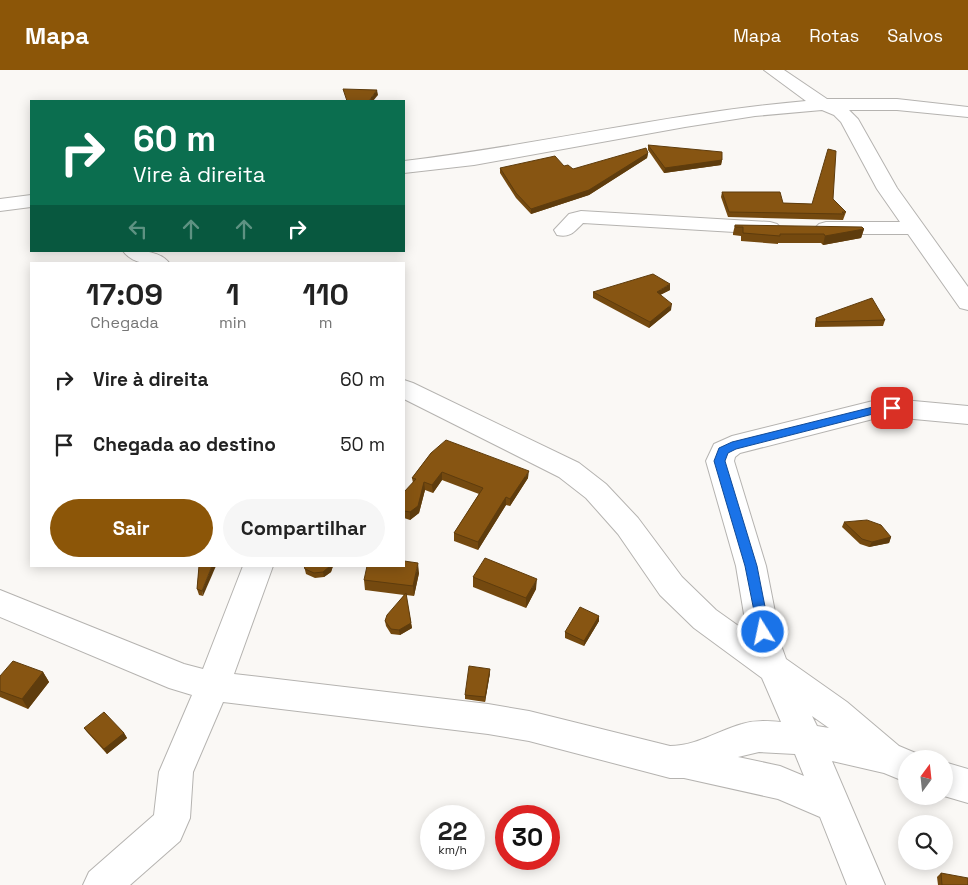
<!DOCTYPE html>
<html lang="pt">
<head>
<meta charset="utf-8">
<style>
  :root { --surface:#fff; --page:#f6f6f6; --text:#222; --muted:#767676; --accent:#8c5608 }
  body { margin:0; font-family:"Space Grotesk",sans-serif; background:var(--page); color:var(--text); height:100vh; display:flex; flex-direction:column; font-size:19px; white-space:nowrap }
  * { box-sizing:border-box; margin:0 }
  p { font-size:16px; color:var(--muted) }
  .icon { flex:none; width:28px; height:28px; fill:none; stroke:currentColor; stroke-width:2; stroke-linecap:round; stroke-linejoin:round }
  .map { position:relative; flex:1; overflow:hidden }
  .sheet { position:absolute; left:30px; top:192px; width:375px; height:305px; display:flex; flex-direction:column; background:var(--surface); border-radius:0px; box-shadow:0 2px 12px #0003 }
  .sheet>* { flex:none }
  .hud { position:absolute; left:30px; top:30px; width:375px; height:152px; border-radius:0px; box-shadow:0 2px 12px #0003; background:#0b6e4f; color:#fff; overflow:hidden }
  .needle { width:32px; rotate:15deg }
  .tools { position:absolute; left:898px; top:680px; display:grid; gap:10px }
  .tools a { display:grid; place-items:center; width:55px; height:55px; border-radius:50%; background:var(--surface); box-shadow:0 2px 12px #0003; font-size:25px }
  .speed { position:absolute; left:420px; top:735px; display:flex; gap:10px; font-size:25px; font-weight:700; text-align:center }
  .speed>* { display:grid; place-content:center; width:65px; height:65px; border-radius:50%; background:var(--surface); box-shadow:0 2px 12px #0003; line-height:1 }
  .speed small { font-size:12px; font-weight:400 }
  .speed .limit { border:8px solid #d22; background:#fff; color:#111 }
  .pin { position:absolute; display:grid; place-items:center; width:42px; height:42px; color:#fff; margin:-21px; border-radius:10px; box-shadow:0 2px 8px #0006 }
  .me { position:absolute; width:55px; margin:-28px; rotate:350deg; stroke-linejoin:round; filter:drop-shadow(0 0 4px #0008) }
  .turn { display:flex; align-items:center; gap:18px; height:105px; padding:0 20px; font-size:22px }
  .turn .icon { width:65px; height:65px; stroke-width:2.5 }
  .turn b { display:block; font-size:35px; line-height:42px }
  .lanes { display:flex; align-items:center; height:48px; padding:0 20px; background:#0003; justify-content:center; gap:25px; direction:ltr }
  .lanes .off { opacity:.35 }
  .eta { display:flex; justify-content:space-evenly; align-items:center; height:85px; text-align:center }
  .eta b { font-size:30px; font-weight:600; line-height:35px }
  .button { display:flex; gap:10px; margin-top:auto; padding:10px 20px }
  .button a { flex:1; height:58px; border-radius:30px; background:var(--accent); color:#fff; font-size:20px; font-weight:600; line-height:58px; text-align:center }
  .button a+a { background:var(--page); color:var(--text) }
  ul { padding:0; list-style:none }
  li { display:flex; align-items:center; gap:15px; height:65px; padding:0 20px }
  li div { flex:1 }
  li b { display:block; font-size:19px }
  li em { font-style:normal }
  header { display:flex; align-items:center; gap:30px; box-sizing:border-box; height:70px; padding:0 25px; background:var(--accent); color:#fff }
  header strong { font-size:24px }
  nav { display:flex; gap:28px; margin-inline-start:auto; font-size:18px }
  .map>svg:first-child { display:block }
</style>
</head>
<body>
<header>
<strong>Mapa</strong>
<nav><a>Mapa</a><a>Rotas</a><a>Salvos</a></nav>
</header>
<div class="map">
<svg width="968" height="815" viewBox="0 0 968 815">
  <rect width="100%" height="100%" fill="#faf8f5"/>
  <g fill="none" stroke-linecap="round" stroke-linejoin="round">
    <defs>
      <g id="minor">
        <path d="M764 0H784L827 29H897L968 37V47L897 40H849L858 49 897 118 968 217V240L960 238 908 164H826L819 162 815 158 819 154 826 152H900L877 119 841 52 834 45 822 40 755 46 685 57 474 95 404 103V91C539 75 671 43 806 31Z"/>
        <polygon points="31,125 31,137 0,141 0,129"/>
        <path d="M581 141 770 152 777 154 781 158 777 162 770 164 583 153C574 162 570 168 557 165L554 160 569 144Z"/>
        <path d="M123 181C139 181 159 179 170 194 154 194 134 196 123 181Z"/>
        <path d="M404 310 413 313 579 393 606 414 638 448 682 507 716 540 747 562 736 496 706 391 714 374 732 366 877 330 892 329 968 336V354L892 347 877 348 740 383 735 387 734 391 766 496 782 578 786 589 847 632 899 676 918 684 920 689H906V712L884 703 832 691 885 815H847L820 747 778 729 684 708H670L529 671 488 664 223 632 193 702 190 748 180 771 130 815H83L89 802 154 745 159 702 192 625 169 618 0 547V520L184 594 203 599 243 496H273L234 604 488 634 529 641 670 676C696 676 717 661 742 654 755 650 767 651 781 652L762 608 694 558 660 525 618 464 586 428 559 407 404 329ZM812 646 829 658 817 656ZM759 682 795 684 804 706 780 696 738 687Z"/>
        <polygon points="944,692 968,699 968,733 944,726"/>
      </g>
    </defs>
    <use href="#minor" stroke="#b5b3b0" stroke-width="2"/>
    <use href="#minor" fill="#fff" fill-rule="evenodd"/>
  </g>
  <g fill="#74490f">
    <polygon points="648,75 722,90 721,95 664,103 648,80"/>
    <polygon points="648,83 647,88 589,125 531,144 516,128 500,103 500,98 564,96 573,99"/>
    <polygon points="722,122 783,133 812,134 833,129 846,142 843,150 728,147 721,127"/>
    <polygon points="735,155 864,159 861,168 823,175 821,173 778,173 778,174 741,171 741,166 733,165 733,163"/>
    <polygon points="670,220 660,225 671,240 649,258 593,228 593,222"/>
    <polygon points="816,248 885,250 883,256 815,257 815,254"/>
    <polygon points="431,383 528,408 510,436 506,435 478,480 454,471 454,463 479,424 442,410 433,423 425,420 419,443 410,450 404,448 404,422 413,413 412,408"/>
    <polygon points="844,452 891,467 889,473 869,477 860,474 842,457"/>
    <polygon points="199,496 203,526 199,525 197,519"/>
    <polygon points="304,496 333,496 331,502 324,507 315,508 306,504"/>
    <polygon points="419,503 414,526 406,525 412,558 400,565 391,564 386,556 385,551 404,525 365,520 364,510"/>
    <polygon points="473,507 536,519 526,538 473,517"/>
    <polygon points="599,546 599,551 584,576 565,568 565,562"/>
    <polygon points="43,602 49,612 28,639 0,627 0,606"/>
    <polygon points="490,603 485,632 465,629 465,625"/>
    <polygon points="84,658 124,663 127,668 107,684 87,662"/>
    <polygon points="941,803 968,815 938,815 937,807"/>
  </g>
  <g fill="#5e3c0d">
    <polygon points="377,20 378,25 373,31 369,31"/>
    <polygon points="648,83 647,88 589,125 531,144 531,139"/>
    <polygon points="722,90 721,95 664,103 665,98"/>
    <polygon points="864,159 861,168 823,175 825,166"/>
    <polygon points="670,214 670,220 656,227 657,222"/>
    <polygon points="672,234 671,240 649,258 650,252"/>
    <polygon points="529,401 528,408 510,436 510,429"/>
    <polygon points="442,402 442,410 433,423 432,415"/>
    <polygon points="424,412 425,420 419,443 410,450 410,442"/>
    <polygon points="506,427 506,435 478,480 478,472"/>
    <polygon points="891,467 889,473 869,477 872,472"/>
    <polygon points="418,493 419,503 414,526 413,516"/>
    <polygon points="212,496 216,496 203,526 202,521"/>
    <polygon points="330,496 333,496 331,502 324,507 323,502"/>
    <polygon points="537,509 536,519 526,538 526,528"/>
    <polygon points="599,546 599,551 584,576 584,571"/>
    <polygon points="411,553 412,558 400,565 399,560"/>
    <polygon points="490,599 490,603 485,632 485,627"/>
    <polygon points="43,602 49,612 28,639 22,629"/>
    <polygon points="124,663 127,668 107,684 104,679"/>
  </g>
  <g fill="#875512" stroke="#5e3c0d">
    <polygon points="343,19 377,20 369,31 347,31"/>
    <polygon points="648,75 722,82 722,90 665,98"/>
    <polygon points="646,78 648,83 589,120 531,139 516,123 500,98 555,86 564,96 568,95 573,99"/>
    <polygon points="828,79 836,81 833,129 846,142 842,142 844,144 729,142 722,122 780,122 783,133 812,134"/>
    <polygon points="735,155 862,157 864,159 825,166 824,164 780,164 780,166 743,163 743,157 735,157"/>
    <polygon points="653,204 670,214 657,222 672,234 650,252 593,222"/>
    <polygon points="872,228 885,250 817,252 816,248"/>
    <polygon points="446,370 529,401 510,429 506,427 478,472 454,463 483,418 442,402 432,415 424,412 418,436 410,442 404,441 404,422 416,409 412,408 431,383"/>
    <polygon points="867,450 881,455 891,467 872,472 862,469 844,452"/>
    <polygon points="485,488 537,509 526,528 473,507"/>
    <polygon points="404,491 418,493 413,516 364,510 367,496 404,496"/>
    <polygon points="199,496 212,496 202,521 197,519"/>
    <polygon points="304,496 330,496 323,502 314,503 305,499"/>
    <polygon points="406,523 411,553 399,560 391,559 385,551 387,545"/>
    <polygon points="580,537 599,546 584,571 565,562"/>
    <polygon points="13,591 43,602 22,629 0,621 0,606"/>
    <polygon points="469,596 490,599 485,627 465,625"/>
    <polygon points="104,642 124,663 104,679 84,658"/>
    <polygon points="941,803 968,808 968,815 942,815"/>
  </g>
  <polygon fill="#1a73e8" stroke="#114b97" points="892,334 896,335 898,338 896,340 877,343 736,379 728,383 725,391 757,496 770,562 768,566 763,567 759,566 745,496 714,391 719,378 732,372 877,336"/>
</svg>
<div class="tools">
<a><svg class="needle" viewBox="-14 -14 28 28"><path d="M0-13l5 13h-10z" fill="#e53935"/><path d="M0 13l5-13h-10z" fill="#767676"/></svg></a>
<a><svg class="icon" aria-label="search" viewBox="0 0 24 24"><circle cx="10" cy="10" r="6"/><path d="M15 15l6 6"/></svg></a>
</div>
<div class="speed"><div>22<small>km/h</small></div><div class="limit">30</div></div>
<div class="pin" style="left:892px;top:338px;background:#d93025"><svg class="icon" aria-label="arrive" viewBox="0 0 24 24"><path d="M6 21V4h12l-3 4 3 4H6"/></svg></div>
<svg class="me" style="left:763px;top:562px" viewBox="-20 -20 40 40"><circle r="17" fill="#1a73e8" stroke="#fff" stroke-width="3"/><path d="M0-11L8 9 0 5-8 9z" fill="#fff"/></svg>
<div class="hud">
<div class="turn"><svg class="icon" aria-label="right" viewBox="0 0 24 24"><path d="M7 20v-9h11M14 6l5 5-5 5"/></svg><div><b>60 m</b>Vire à direita</div></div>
<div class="lanes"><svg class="icon off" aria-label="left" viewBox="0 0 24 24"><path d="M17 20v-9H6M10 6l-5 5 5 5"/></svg><svg class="icon off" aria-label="ahead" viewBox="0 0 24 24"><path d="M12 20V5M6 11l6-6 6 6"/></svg><svg class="icon off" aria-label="ahead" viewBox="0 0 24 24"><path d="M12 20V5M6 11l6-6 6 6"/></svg><svg class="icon" aria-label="right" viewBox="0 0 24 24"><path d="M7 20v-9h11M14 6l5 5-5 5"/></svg></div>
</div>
<section class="sheet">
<div class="eta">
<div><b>17:09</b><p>Chegada</p></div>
<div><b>1</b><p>min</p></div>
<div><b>110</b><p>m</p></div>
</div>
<ul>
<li><svg class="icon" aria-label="right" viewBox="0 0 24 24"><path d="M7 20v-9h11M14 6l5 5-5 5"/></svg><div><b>Vire à direita</b></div><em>60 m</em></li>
<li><svg class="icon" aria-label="arrive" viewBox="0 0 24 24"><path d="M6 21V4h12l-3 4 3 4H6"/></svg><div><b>Chegada ao destino</b></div><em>50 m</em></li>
</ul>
<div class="button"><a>Sair</a><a>Compartilhar</a></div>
</section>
</div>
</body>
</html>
